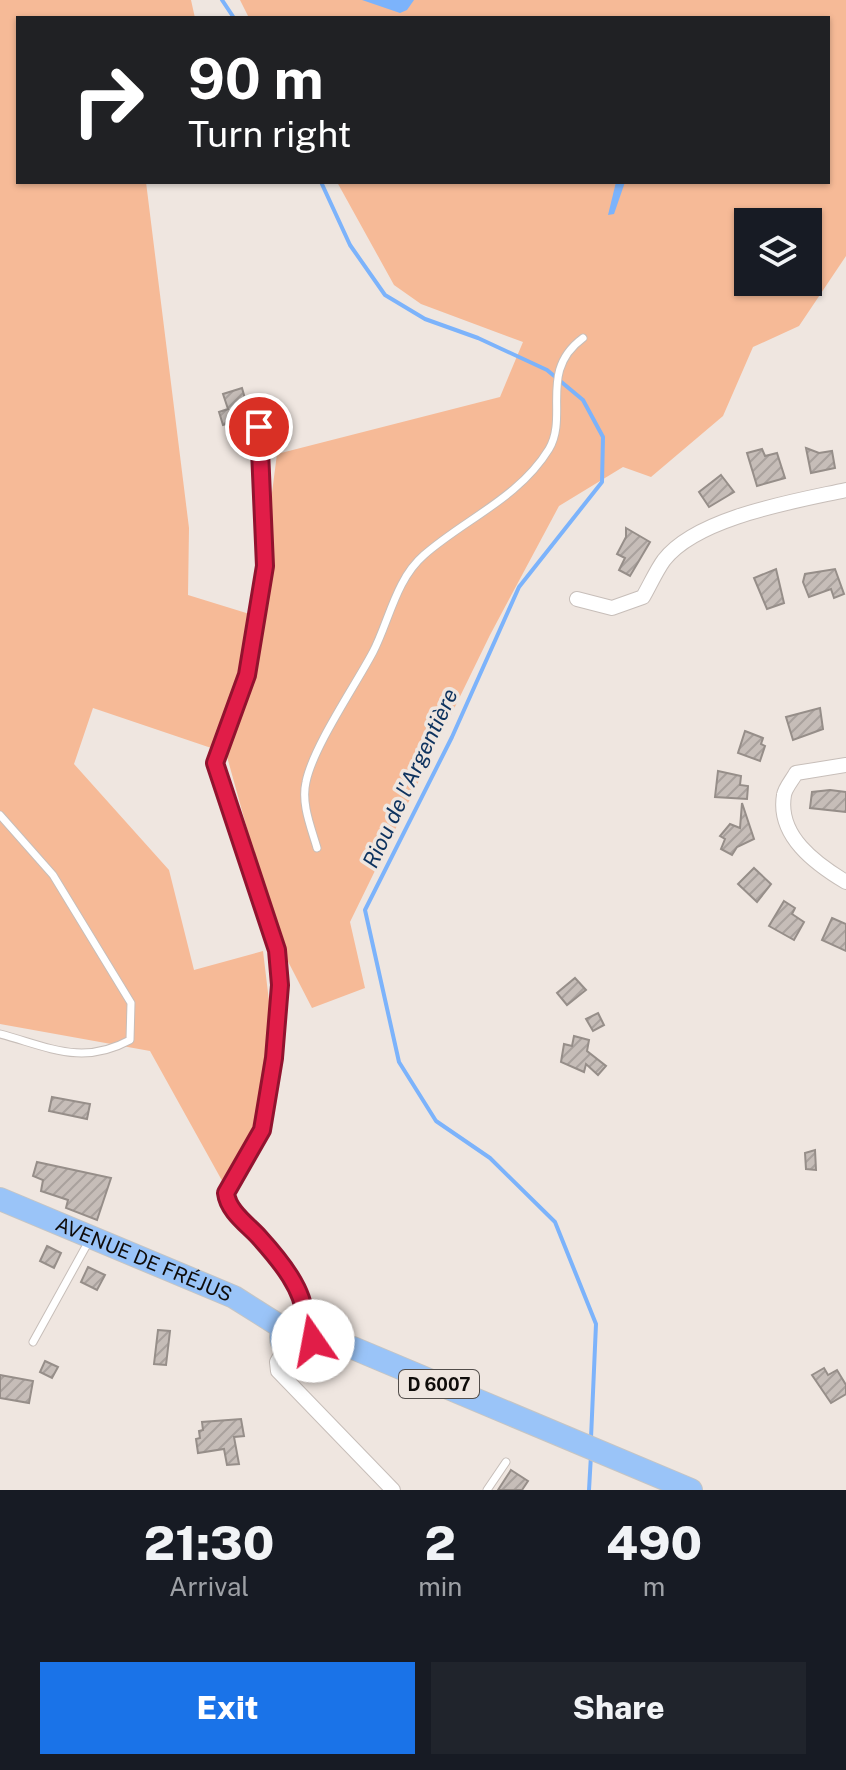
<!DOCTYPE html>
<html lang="en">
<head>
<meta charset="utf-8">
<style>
  :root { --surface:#171b24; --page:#20242c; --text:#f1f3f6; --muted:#9ea1a6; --accent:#1a73e8 }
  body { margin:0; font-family:"Public Sans",sans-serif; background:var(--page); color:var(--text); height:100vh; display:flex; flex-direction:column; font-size:30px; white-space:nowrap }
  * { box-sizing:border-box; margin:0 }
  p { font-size:26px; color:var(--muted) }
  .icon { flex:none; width:44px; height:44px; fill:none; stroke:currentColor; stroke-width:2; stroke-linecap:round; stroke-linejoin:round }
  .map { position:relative; height:1490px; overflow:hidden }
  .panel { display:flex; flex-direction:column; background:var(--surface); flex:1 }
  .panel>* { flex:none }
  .top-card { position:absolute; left:16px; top:16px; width:814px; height:168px; border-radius:0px; box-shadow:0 2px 6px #0004; background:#202124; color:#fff; overflow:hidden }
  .controls { position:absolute; left:734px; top:208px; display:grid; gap:16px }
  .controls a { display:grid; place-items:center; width:88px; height:88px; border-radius:0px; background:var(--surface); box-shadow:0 2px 6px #0004; font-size:40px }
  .pin { position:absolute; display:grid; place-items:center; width:68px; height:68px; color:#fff; margin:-34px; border:4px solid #fff; border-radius:50%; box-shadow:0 2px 8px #0007 }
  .me { position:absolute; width:88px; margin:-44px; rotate:348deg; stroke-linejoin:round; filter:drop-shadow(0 0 6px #0008) }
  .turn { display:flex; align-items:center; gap:28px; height:168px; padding:0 40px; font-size:36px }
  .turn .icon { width:104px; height:104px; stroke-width:2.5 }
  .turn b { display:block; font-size:56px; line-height:68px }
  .eta { display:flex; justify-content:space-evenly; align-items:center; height:136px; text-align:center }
  .eta b { font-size:48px; font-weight:800; line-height:56px }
  .button { display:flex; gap:16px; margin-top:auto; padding:16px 40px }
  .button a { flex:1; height:92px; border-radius:0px; background:var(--accent); color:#fff; font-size:32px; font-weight:800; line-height:92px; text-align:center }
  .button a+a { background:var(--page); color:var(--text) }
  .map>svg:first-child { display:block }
</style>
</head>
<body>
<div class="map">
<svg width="846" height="1490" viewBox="0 0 846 1490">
  <defs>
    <pattern id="building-hatch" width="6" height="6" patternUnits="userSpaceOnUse" patternTransform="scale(2)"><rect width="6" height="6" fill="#c6bdb8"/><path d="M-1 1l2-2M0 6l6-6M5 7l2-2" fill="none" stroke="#a9a19d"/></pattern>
  </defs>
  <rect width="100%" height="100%" fill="#efe6e0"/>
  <path fill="#f6ba97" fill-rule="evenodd" d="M0 0H191L195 18H18V182H146L189 528 188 595 256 616 277 454 500 397 523 342 421 304 394 285 337 182H828V18H249L240 0H846V256L799 326 753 347 723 416 651 477 623 467 559 506 490 635 350 922 365 988 312 1008 279 944 226 753 93 708 74 764 169 870 194 970 263 951 272 1026 271 1118 230 1195 150 1051 0 1024ZM748 222H808V282H748Z"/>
  <g fill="#7cb3fb">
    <polygon points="362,0 414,0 407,10 400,13"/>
    <polygon points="616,182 625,182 614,214 608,215"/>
  </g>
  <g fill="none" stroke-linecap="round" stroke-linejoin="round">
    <g stroke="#7cb3fb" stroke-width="4">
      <polyline points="222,0 234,18"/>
      <polyline points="321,182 350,245 385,295 425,319 478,338 547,370 583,400 603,437 602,482 519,587 452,737 365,910 399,1062 436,1121 490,1158 555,1222 596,1324 591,1438"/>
      <polyline points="589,1490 591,1455"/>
    </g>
  </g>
  <g fill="url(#building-hatch)" stroke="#968e89" stroke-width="2">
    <polygon points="242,388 250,416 223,425 219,412 228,409 223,394"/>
    <polygon points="806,448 819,453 832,451 835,468 811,473"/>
    <polygon points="762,449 765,456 777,453 785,478 757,486 747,453"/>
    <polygon points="721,475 734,492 709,507 699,492"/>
    <polygon points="626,528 650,542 630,576 619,570 625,558 617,554 626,537"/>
    <polygon points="776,569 784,603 767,609 754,578"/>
    <polygon points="835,569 844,594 834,598 831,589 809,597 803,582 805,574"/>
    <polygon points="820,708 823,729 793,740 786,717"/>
    <polygon points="745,731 763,738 761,744 765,746 760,761 738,753"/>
    <polygon points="718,771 741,776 740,785 748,786 747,799 715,797"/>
    <polygon points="830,790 846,792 846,812 810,808 812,792"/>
    <polygon points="742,803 754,839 737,847 732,855 721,849 725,839 720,836 730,824 740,828"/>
    <polygon points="754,868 771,884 757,902 738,884"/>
    <polygon points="784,901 795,908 792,914 804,922 794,940 769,926"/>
    <polygon points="832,918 846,924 846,951 822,940"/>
    <polygon points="575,978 586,990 567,1005 557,993"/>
    <polygon points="598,1013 604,1025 593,1031 586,1019"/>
    <polygon points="574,1036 589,1040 587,1051 606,1066 598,1075 586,1064 584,1072 561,1062 564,1044 572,1046"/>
    <polygon points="52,1097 90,1104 87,1119 49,1111"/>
    <polygon points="815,1150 816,1170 806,1169 805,1153"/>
    <polygon points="37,1162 111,1178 97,1220 66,1208 68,1200 41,1191 43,1180 33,1176"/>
    <polygon points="47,1246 61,1253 54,1268 40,1261"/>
    <polygon points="88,1267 105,1275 97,1290 81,1282"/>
    <polygon points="158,1330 170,1331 166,1365 154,1364"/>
    <polygon points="45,1361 58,1367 52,1378 40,1372"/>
    <polygon points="824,1368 828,1375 837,1370 846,1385 846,1394 831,1403 812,1375"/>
    <polygon points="0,1375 33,1381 29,1403 0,1398"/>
    <polygon points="241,1419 244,1436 234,1437 239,1464 227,1465 224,1449 198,1453 196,1439 200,1438 199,1431 203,1430 202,1422"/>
    <polygon points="511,1470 528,1481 522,1490 498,1490"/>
  </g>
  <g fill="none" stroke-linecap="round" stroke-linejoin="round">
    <defs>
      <g id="service">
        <path d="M259 427 265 566 247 675 215 763 277 950 280 985 277 1033 262 1130 226 1193C228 1211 247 1224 259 1237 278 1259 308 1293 304 1322"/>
        <path d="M0 815 53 875 131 1003 130 1040C82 1066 49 1047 0 1034"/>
        <path d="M317 848C311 827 301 804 306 782 313 747 355 686 373 652 389 621 396 579 424 555 465 519 519 498 549 449 569 415 538 371 583 338"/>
        <polyline points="33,1342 90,1239"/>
        <polyline points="487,1490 506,1462"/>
      </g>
      <g id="minor">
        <path d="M577 599 612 608 643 597C650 585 656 571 664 560 697 517 796 501 846 490"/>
        <path d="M846 765 796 773C793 779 785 788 784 795 777 836 816 864 846 882"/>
        <polyline points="285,1348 277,1362 278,1371 393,1490"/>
      </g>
      <g id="primary">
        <path id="s1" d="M0 1199 234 1297 283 1328"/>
        <circle cx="297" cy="1337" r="16"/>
        <polyline points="313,1341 353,1348 691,1490"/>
      </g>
    </defs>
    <use href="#service" stroke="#c7beb9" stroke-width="9"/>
    <use href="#minor" stroke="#c7beb9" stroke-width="16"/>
    <use href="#primary" stroke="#c5c5c4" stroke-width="24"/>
    <use href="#service" stroke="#fff" stroke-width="7"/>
    <use href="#minor" stroke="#fff" stroke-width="14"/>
    <use href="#primary" stroke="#9ac4f8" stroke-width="22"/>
  </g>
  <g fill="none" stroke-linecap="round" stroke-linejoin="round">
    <defs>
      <path id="route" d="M259 427 265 566 247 675 215 763 277 950 280 985 274 1058 262 1130 226 1193C228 1211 247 1224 259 1237 278 1258 308 1293 304 1322L310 1327 313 1341"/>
    </defs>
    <use href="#route" stroke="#92132f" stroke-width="20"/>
    <use href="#route" stroke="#e11d48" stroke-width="14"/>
  </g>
  <g text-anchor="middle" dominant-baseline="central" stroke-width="7" stroke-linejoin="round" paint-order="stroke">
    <rect fill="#efe6e0" stroke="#524d4a" stroke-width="2" x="399" y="1370" width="80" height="28" rx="6"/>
    <g font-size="18" font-weight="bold" fill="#0f0c0a">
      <text x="439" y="1384">D 6007</text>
    </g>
    <g font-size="20" fill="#0f0c0a" stroke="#efe6e0">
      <text stroke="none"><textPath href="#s1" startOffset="156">AVENUE DE FRÉJUS</textPath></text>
    </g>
    <g font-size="22" font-style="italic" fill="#0d325e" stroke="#efe6e0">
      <text transform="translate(410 778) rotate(-65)">Riou de l'Argentière</text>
    </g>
  </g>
</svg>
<div class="controls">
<a><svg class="icon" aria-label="layers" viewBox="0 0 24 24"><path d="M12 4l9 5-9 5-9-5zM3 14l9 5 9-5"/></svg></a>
</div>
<div class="pin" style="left:259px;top:427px;background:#d93025"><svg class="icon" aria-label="arrive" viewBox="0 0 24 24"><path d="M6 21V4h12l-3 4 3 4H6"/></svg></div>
<svg class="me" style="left:313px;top:1341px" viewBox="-20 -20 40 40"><circle r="19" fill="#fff"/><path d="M0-13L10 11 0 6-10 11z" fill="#e11d48"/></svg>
<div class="top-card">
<div class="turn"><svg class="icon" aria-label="right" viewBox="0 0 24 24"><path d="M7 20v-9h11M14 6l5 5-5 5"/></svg><div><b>90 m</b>Turn right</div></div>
</div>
</div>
<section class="panel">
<div class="eta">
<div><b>21:30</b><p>Arrival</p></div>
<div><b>2</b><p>min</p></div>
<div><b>490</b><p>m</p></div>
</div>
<div class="button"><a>Exit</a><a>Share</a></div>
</section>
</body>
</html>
